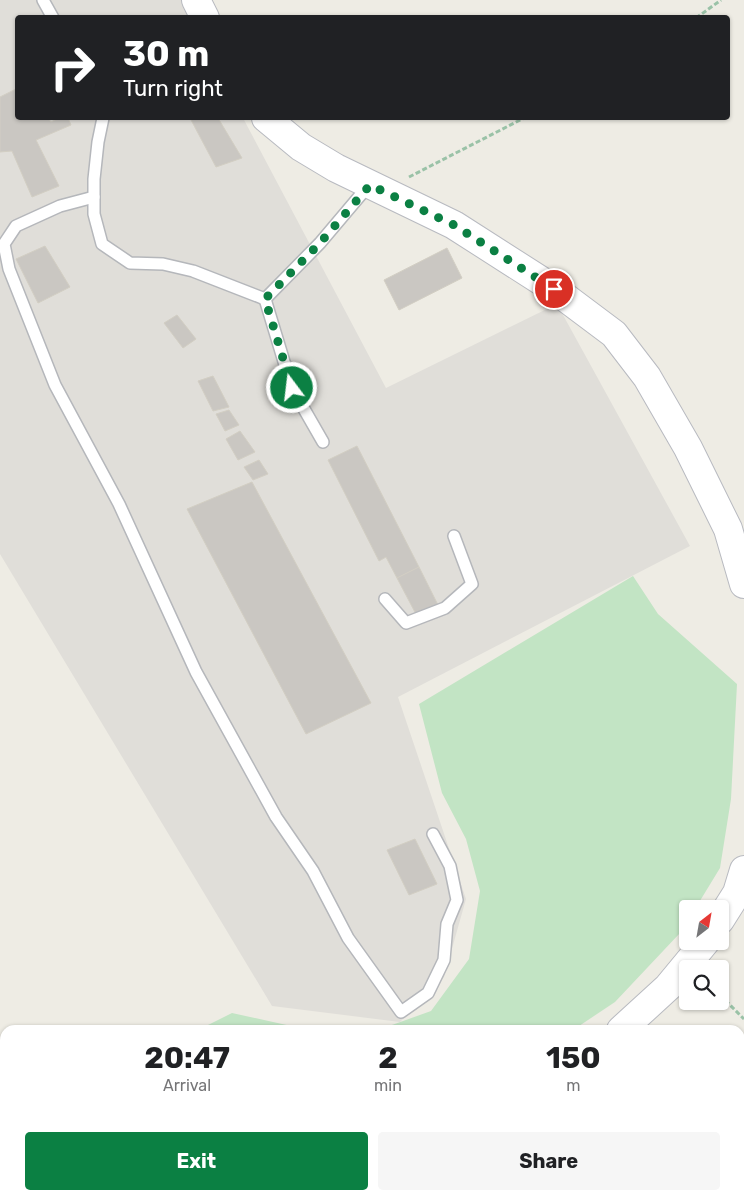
<!DOCTYPE html>
<html lang="en">
<head>
<meta charset="utf-8">
<style>
  :root { --surface:#fff; --page:#f6f6f6; --text:#202124; --muted:#757577; --accent:#0b8043 }
  body { margin:0; font-family:Rubik,sans-serif; background:var(--page); color:var(--text); height:100vh; display:flex; flex-direction:column; font-size:19px; white-space:nowrap }
  * { box-sizing:border-box; margin:0 }
  p { font-size:16px; color:var(--muted) }
  .icon { flex:none; width:28px; height:28px; fill:none; stroke:currentColor; stroke-width:2; stroke-linecap:round; stroke-linejoin:round }
  .map { position:relative; flex:1; overflow:hidden }
  .panel { position:absolute; left:0px; top:1025px; width:745px; height:175px; display:flex; flex-direction:column; background:var(--surface); border-radius:15px 15px 0 0; box-shadow:0 1px 4px #0004 }
  .panel>* { flex:none }
  .hud { position:absolute; left:15px; top:15px; width:715px; height:105px; border-radius:5px; box-shadow:0 1px 4px #0004; background:#202124; color:#fff; overflow:hidden }
  .needle { width:32px; rotate:31deg }
  .buttons { position:absolute; left:679px; top:900px; display:grid; gap:10px }
  .buttons a { display:grid; place-items:center; width:50px; height:50px; border-radius:5px; background:var(--surface); box-shadow:0 1px 4px #0004; font-size:25px }
  .pin { position:absolute; display:grid; place-items:center; width:42px; height:42px; color:#fff; margin:-21px; border:2px solid #fff; border-radius:50%; box-shadow:0 1px 5px #0007 }
  .me { position:absolute; width:55px; margin:-28px; rotate:345deg; stroke-linejoin:round; filter:drop-shadow(0 0 4px #0008) }
  .turn { display:flex; align-items:center; gap:18px; height:105px; padding:0 25px; font-size:22px }
  .turn .icon { width:65px; height:65px; stroke-width:2.5 }
  .turn b { display:block; font-size:35px; line-height:42px }
  .eta { display:flex; justify-content:space-evenly; align-items:center; height:85px; text-align:center }
  .eta b { font-size:30px; font-weight:700; line-height:35px }
  .action { display:flex; gap:10px; margin-top:auto; padding:10px 25px }
  .action a { flex:1; height:58px; border-radius:5px; background:var(--accent); color:#fff; font-size:20px; font-weight:700; line-height:58px; text-align:center }
  .action a+a { background:var(--page); color:var(--text) }
  .map>svg:first-child { display:block }
</style>
</head>
<body>
<div class="map">
<svg width="744" height="1200" viewBox="0 0 744 1200">
  <rect width="100%" height="100%" fill="#eeece4"/>
  <polygon fill="#e0ded9" points="0,0 181,0 190,17 18,18 18,118 243,118 386,388 557,304 690,546 398,697 466,899 444,977 400,1022 272,1006 0,554"/>
  <g fill="#c2e4c4">
    <polygon points="633,576 658,614 737,684 731,799 720,868 695,909 688,909 687,920 680,933 615,1002 573,1030 378,1030 431,1011 469,959 480,891 466,839 442,793 419,704"/>
    <polygon points="232,1013 309,1030 198,1030"/>
    <polygon points="0,1185 5,1189 5,1195 13,1195 19,1200 0,1200"/>
    <polygon points="102,1195 322,1195 315,1200 97,1200"/>
  </g>
  <g fill="#cac7c2" stroke="#d2cec3">
    <polygon points="18,88 18,118 48,118 51,122 59,118 68,118 71,125 36,140 59,186 32,197 12,151 0,152 0,97"/>
    <polygon points="190,118 218,118 242,158 216,167"/>
    <polygon points="45,246 70,287 38,303 16,259"/>
    <polygon points="447,248 462,278 399,310 384,280"/>
    <polygon points="177,315 196,339 183,348 164,323"/>
    <polygon points="213,376 229,407 213,411 198,381"/>
    <polygon points="229,410 239,425 225,431 216,414"/>
    <polygon points="240,431 255,452 238,460 226,439"/>
    <polygon points="357,446 419,567 397,578 386,557 379,561 328,460"/>
    <polygon points="259,460 268,474 253,480 244,467"/>
    <polygon points="252,482 371,703 306,734 187,509"/>
    <polygon points="419,567 438,605 417,616 397,578"/>
    <polygon points="415,839 437,884 409,895 387,850"/>
  </g>
  <g fill="none" stroke-linecap="round" stroke-linejoin="round">
    <defs>
      <g id="lane">
        <polyline points="43,0 53,18"/>
        <polyline points="103,118 98,142 94,179 94,214 102,244 130,263 163,264 193,271 265,299 320,243 369,185"/>
        <polyline points="94,197 60,206 16,226 4,244 9,269 55,385 119,504 196,672 276,817 313,871 348,938 401,1012 428,993 444,960 447,924 457,900 450,866 433,834"/>
        <polyline points="265,299 292,388 323,442"/>
        <polyline points="385,599 406,623 445,608 472,584 454,536"/>
      </g>
      <g id="secondary">
        <polyline points="196,0 205,18"/>
        <polyline points="266,118 301,147 336,168 454,225 554,289 614,334 647,377 688,448 728,529 744,584"/>
        <polyline points="720,920 737,893 744,870"/>
        <polyline points="621,1030 668,987 706,941"/>
        <polyline points="385,1200 392,1195"/>
      </g>
    </defs>
    <use href="#lane" stroke="#b5b7bb" stroke-width="14"/>
    <use href="#secondary" stroke="#b8bac0" stroke-width="30"/>
    <g stroke="#9ac2a7" stroke-width="3" stroke-dasharray="5 2.5" stroke-linecap="butt">
      <polyline points="696,18 721,0"/>
      <polyline points="409,177 524,118"/>
      <polyline points="720,995 744,1019"/>
    </g>
    <use href="#lane" stroke="#fff" stroke-width="11"/>
    <use href="#secondary" stroke="#fff" stroke-width="28"/>
  </g>
  <g fill="none" stroke-linecap="round" stroke-linejoin="round">
    <polyline stroke="#0b8043" stroke-width="9" stroke-dasharray="0 16.2" points="292,388 265,299 320,243 370,185 454,225 554,289"/>
  </g>
</svg>
<div class="buttons">
<a><svg class="needle" viewBox="-14 -14 28 28"><path d="M0-13l5 13h-10z" fill="#e53935"/><path d="M0 13l5-13h-10z" fill="#757577"/></svg></a>
<a><svg class="icon" aria-label="search" viewBox="0 0 24 24"><circle cx="10" cy="10" r="6"/><path d="M15 15l6 6"/></svg></a>
</div>
<div class="pin" style="left:554px;top:289px;background:#d93025"><svg class="icon" aria-label="arrive" viewBox="0 0 24 24"><path d="M6 21V4h12l-3 4 3 4H6"/></svg></div>
<svg class="me" style="left:292px;top:388px" viewBox="-20 -20 40 40"><circle r="17" fill="#0b8043" stroke="#fff" stroke-width="3"/><path d="M0-11L8 9 0 5-8 9z" fill="#fff"/></svg>
<div class="hud">
<div class="turn"><svg class="icon" aria-label="right" viewBox="0 0 24 24"><path d="M7 20v-9h11M14 6l5 5-5 5"/></svg><div><b>30 m</b>Turn right</div></div>
</div>
<section class="panel">
<div class="eta">
<div><b>20:47</b><p>Arrival</p></div>
<div><b>2</b><p>min</p></div>
<div><b>150</b><p>m</p></div>
</div>
<div class="action"><a>Exit</a><a>Share</a></div>
</section>
</div>
</body>
</html>
